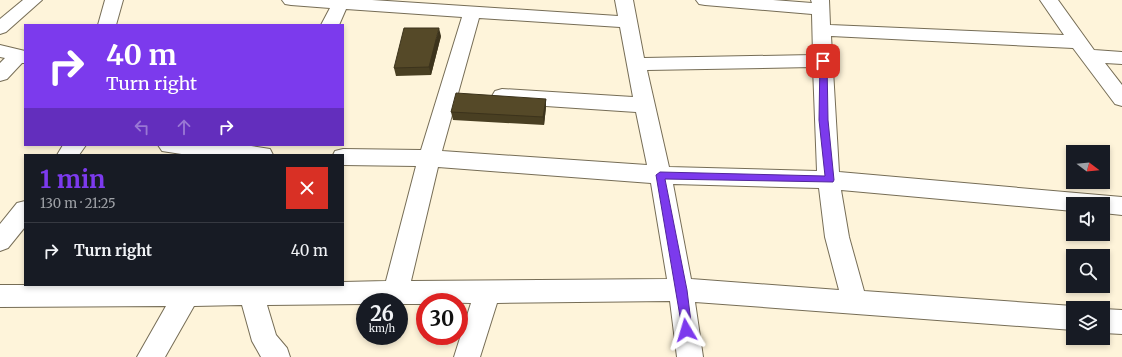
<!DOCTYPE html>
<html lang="en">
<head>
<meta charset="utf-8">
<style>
  :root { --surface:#171b24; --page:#242831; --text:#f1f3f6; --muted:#9ea1a6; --line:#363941; --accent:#7c3aed }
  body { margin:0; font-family:Merriweather,serif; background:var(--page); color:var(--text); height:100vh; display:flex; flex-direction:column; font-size:15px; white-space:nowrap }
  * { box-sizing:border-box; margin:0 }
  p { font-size:13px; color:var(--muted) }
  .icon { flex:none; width:22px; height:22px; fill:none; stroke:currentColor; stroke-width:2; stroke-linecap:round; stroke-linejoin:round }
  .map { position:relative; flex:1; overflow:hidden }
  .panel { position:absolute; left:24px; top:154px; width:320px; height:132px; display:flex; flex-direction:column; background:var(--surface); border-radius:0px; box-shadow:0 2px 6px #0003 }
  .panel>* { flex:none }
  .hud { position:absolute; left:24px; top:24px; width:320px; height:122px; border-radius:0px; box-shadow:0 2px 6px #0003; background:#7c3aed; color:#fff; overflow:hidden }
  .needle { width:26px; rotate:106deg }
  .controls { position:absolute; left:1066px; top:145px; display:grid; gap:8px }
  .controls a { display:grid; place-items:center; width:44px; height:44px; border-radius:0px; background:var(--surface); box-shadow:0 2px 6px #0003; font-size:20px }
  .speed { position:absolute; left:356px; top:293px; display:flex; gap:8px; font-size:20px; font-weight:700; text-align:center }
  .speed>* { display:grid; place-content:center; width:52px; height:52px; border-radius:50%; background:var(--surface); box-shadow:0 2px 6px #0003; line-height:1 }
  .speed small { font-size:10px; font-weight:400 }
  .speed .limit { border:6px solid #d22; background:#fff; color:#111 }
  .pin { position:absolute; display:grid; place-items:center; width:34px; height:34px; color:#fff; margin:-17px; border-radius:8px; box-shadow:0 2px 6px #0006 }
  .me { position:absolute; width:44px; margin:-22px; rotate:353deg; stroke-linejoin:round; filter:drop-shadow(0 0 3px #0008) }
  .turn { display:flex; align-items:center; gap:14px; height:84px; padding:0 16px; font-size:18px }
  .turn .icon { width:52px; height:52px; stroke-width:2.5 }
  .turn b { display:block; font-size:28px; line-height:34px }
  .lanes { display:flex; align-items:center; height:38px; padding:0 16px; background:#0003; justify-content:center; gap:20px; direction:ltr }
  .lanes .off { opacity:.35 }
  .round { display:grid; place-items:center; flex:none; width:42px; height:42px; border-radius:0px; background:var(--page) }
  .overview { display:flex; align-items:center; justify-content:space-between; height:68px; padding:0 16px }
  h1 { font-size:24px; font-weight:700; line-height:30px; color:var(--accent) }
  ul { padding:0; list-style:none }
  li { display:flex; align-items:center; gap:12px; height:56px; padding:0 16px; border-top:1px solid var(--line) }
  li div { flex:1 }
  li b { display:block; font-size:15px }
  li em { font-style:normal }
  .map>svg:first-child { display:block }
</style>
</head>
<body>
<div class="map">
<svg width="1122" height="357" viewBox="0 0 1122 357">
  <rect width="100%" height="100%" fill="#fef4da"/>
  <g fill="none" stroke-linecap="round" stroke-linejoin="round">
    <defs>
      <g id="minor">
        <polygon points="23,0 42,0 6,32 0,34 0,19"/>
        <polygon points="105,0 123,0 116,25 98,25"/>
        <path d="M282 0H372L618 16 615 0H633L644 58 813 55 812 14 705 5 699 4 696 0H773L812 3 811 0H829L830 25 1064 35 1040 0H1058L1094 50 1122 52V64L1105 63 1122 85V106L1115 104 1073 48 831 36 839 172 1122 197V215L1103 213V204H1073V211L841 190 849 237 864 291 1073 306 1078 308H1073V330L695 302 703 357H677L670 301 497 303 480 357H454L471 303 425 302V304H399V302H365V304L267 305 276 335 287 348 290 357H261L252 341 242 305 194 306 165 357H137L166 306 0 307V285H343V282L386 281 416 166 343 165V155H333L335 151 343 149 421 150 462 17 346 9 339 25H321L330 8 291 5 285 4ZM479 18 620 27 633 97 502 89 495 91 492 96 495 101 502 103 636 112 647 165 442 151ZM813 67 817 171 669 167 647 70ZM438 167 651 183 667 279 411 281ZM673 184 819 188 825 237 839 290 691 279Z"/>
        <polygon points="0,45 25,51 25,63 22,63 7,79 0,81 0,63 5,58 0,57"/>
        <polygon points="63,145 86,145 79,155 57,155"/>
        <polygon points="158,145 245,145 270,149 273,155 188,155 162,151"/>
        <polygon points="25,201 25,227 8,248 0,251 0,224 17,203"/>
        <polygon points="1103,309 1122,310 1122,334 1103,333"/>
      </g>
    </defs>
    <use href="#minor" stroke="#766d56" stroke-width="2"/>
    <use href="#minor" fill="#fff" fill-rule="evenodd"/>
  </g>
  <g fill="#493f22">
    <polygon points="441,36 431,75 396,76 394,68"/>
    <polygon points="546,99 546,107 544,125 453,120 451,112"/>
  </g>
  <g fill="#3c331c">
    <polygon points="439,28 441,36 431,75 429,67"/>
    <polygon points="546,99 546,107 544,125 543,117"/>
  </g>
  <g fill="#554928" stroke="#3c331c">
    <polygon points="404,28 439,28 429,67 394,68"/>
    <polygon points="456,93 546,99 543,117 451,112"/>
  </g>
  <polygon fill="#7c3aed" stroke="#51269a" points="820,59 823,59 827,61 828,120 834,180 833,182 665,179 687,290 692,330 690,334 686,335 683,334 656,175 660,172 825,176 819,120"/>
</svg>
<div class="controls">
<a><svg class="needle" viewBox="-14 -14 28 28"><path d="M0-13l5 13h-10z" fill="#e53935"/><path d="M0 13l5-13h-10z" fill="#9ea1a6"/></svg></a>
<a><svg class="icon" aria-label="sound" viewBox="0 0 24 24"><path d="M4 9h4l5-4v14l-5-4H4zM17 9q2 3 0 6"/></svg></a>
<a><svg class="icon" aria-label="search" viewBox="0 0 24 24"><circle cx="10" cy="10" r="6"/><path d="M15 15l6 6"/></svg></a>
<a><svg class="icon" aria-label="layers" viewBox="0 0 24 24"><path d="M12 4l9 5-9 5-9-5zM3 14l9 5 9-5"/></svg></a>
</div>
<div class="speed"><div>26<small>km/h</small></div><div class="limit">30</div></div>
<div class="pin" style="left:823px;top:61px;background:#d93025"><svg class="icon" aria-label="arrive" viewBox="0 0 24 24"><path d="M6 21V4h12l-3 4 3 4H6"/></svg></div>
<svg class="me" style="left:686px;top:330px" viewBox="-20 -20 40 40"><path d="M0-17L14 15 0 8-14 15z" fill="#7c3aed" stroke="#fff" stroke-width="4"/></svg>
<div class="hud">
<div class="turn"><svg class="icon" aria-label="right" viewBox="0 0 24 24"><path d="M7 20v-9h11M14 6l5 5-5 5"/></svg><div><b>40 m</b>Turn right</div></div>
<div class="lanes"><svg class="icon off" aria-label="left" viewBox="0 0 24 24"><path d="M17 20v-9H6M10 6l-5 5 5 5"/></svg><svg class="icon off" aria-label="ahead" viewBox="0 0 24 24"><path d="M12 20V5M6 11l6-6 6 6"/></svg><svg class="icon" aria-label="right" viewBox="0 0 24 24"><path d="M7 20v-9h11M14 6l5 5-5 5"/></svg></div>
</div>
<section class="panel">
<div class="overview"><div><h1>1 min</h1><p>130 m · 21:25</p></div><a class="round" style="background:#d93025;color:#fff"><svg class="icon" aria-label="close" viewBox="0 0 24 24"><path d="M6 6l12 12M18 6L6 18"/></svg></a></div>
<ul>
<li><svg class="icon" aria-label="right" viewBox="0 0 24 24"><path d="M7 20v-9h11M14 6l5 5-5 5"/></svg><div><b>Turn right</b></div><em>40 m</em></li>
</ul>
</section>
</div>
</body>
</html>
